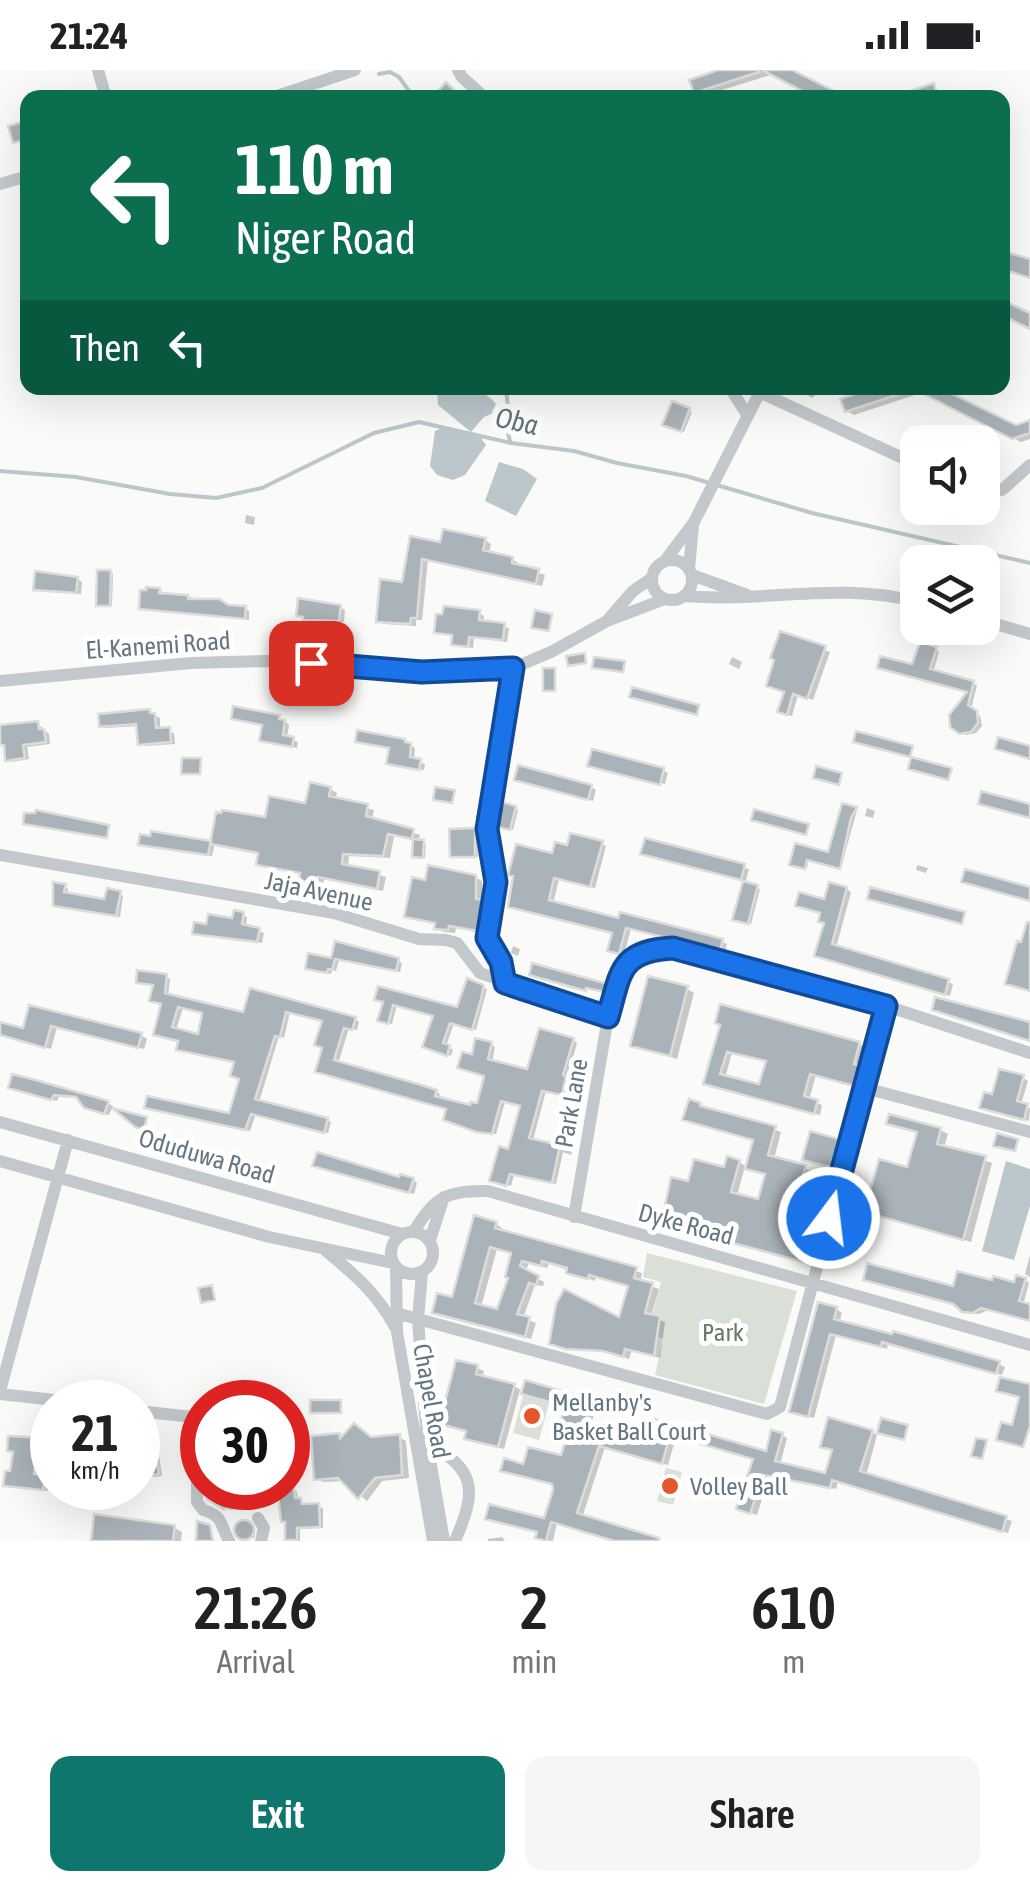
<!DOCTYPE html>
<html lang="en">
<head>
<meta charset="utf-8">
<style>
  :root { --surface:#fff; --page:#f6f6f6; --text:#202124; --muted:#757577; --accent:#0f766e }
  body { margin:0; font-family:"Asap Condensed",sans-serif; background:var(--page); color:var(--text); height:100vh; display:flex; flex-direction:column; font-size:38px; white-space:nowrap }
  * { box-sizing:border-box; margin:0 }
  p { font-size:32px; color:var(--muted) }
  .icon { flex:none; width:55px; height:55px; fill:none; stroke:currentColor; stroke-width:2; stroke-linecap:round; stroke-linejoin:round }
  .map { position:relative; height:1471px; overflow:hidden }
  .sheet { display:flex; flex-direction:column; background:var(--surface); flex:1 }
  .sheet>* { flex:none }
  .hud { position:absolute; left:20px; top:20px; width:990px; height:305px; border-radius:20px; box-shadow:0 10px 40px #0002; background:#0b6e4f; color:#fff; overflow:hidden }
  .fabs { position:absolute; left:900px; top:355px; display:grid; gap:20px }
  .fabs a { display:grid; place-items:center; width:100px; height:100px; border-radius:20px; background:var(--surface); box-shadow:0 10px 40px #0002; font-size:50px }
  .speed { position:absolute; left:30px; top:1310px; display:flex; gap:20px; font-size:50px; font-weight:700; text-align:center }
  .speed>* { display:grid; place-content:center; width:130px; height:130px; border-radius:50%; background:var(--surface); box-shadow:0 10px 40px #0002; line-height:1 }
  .speed small { font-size:25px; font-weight:400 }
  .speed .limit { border:15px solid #d22; background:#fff; color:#111 }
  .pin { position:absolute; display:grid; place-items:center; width:85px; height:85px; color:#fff; margin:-42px; border-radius:20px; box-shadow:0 5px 15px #0006 }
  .me { position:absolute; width:110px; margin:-55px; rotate:15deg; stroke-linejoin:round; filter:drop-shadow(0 0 8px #0008) }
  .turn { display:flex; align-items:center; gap:35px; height:210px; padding:0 50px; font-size:45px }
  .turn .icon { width:130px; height:130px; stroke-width:2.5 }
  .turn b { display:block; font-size:70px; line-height:85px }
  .then { display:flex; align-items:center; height:95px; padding:0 50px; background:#0003; gap:20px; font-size:38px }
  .eta { display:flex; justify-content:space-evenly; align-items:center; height:170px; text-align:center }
  .eta b { font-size:60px; font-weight:600; line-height:70px }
  .action { display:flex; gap:20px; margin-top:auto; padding:20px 50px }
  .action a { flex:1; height:115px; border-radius:20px; background:var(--accent); color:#fff; font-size:40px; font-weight:600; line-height:115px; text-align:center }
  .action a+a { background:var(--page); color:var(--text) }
  .status { display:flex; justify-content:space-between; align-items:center; height:70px; padding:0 50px; background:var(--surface); direction:ltr }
  .status svg { height:28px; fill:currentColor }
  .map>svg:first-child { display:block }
  .green { fill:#dadfd7 }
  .water { fill:#bbc7cb }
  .shadow { fill:#0003; fill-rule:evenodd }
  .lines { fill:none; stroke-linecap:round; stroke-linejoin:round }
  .stream { stroke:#bbc7cb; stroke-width:4 }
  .building { fill:#aab3b9; stroke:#dcdcda; stroke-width:2.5; fill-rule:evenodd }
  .minor { stroke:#c3c8cc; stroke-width:12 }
  .route-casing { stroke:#114b97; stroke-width:25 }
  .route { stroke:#1a73e8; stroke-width:18 }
  .poi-dot { fill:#e4572e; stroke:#fff; stroke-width:4 }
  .labels { text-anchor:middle; stroke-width:10; stroke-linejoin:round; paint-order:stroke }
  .street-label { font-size:25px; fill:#657683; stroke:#fff }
  .park-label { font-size:25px; fill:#687a64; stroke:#fff }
  .poi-label { font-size:25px; fill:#657683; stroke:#fff; text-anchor:start }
  .water-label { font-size:28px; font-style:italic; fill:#60757c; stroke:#fff }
</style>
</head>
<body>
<div class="status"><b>21:24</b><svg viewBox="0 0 49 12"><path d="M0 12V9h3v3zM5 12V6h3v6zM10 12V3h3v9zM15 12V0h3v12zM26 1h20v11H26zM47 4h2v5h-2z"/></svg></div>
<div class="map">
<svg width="1030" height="1471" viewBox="0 0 1030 1471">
  <rect width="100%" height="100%" fill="#fafaf8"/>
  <path class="green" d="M647,1183l150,38 -33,113 -109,-29 8,-36 -15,-6 13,-51 -18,-5z
    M524,1322l26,7 -11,41 -26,-7z
    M666,1398l16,4 -9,33 -16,-4z"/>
  <path class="water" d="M441,318c18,-1 45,1 55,16l-5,10 -7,3 -13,15 -33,-27 -1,-15z
    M444,357l37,11 5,7 -21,30 -12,5 -16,-5 -7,-9 5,-35z
    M499,392l24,7 14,10 -21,37 -31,-15z
    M1006,1091l24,8v37l-16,54 -32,-9z"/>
  <path class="shadow" d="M725,0h62l-84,26 -7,-4z
    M28,207v26l-8,-24z
    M808,318l8,5 -3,5 -8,-4z
    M881,318h54l81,40 14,-5v16l-9,3 -97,-50 -70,23 -7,-4 -4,-11z
    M673,334l19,8 -8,20 -19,-9z
    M246,445l9,2 -1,8 -9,-2z
    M412,469l30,6 43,-5 6,4 -2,10 23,5 6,4 -1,3 28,9 -3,11 -114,-26 -6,60h-6v6l-32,-2 -6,-4 26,-35z
    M111,502l2,2 -1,32h-11l-3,-1z
    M77,509l5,3 -1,12 -45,-5z
    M159,521l86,17 4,3v9l-107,-12z
    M301,530l39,7 5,3 -1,12 -33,-1 -12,-6z
    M479,543l5,3 -1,7 26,5 -2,14 -33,-4 -1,10 -14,-2 -5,-3 1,-7 -18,-5z
    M781,564l49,18 -17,48 -15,-5 -6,21 -7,-2z
    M936,579l3,3 -6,20 44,13 -6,24 9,7 2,10 -6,7 -10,2 -14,-10 18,-33 -56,-25z
    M732,587l10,5 -3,7 -10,-5z
    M235,639l49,11 5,5 -2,13 11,4 -1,6 -36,-8 3,-15 -26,-4 -5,-3z
    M149,642l11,6v12l14,3 1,11 -30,2 -5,-3 -2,-17 -32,2 -5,-2z
    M38,654l11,10 1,10 -23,3 2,12 -17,3 -4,-3 -2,-13 -6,-1v-17z
    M404,671l11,7 -1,13 11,3 -1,6 -30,-5z
    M592,695l71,6 5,2 -3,11z
    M522,712l69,5 5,3 -3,11z
    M330,719l7,4 -2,7 39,10 -2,11 48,14 -2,7 8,2 -1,14 -11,-2 2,-15 -22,-5 -4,22 -41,-2 -1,12 38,9 -3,14 -59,-12 -1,6 -15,-2 -7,-4 1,-5 -44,-11 2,-9 -45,-11 -3,13 -67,-10 68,-1 5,-30 49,5 40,-14z
    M504,735l14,5 -5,20 -10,-3z
    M844,736l13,4 -16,58 -32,-9 -2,9 -15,-4 5,-18 33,9z
    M867,738l8,3 -2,7 -8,-2z
    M474,761l3,1 1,25 -26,-1z
    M602,774l4,2 -11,42 -36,-9 -6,25 67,17 1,-6 101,27 5,2 -2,7 -94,-22 -7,25 -9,-2v-18l-99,-26 38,-52 14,-8z
    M648,785l101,14 -4,15 15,5 -9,35 -16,-5 11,-38z
    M917,795l11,3 -2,5 -10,-3z
    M475,807l7,4v22l7,4 -4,27 -29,-6 -1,5 -11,-1 -7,-4v-3l-30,-9 20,-33z
    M65,817l3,2 -1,6 39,7 14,-8 3,2 -3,21 -61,-10 -4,-2z
    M846,819l5,3 -15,56 112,34 5,2 -3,12 -129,-39 5,-33z
    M243,845l4,2 -1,10 18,6 -2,10 -67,-10 39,-12z
    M337,874l61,17 4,2 -2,9 -61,-12 -3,11 -4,-1 -1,4 -19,-4 21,-9z
    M513,876l7,3 -2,7 -7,-3z
    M166,907l4,2 -2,17 77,19 7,-24 103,28 4,3 -2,8 -8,-2 -11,36 98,28 4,2 -2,5 33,9 8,-2 8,-30 -14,-19 18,-13 4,3 -3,15 37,10 44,-32 4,3 -10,36 3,2 -4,14 -20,-4 -13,49 31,10 1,-4 8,2 -2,7 -8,-3 -7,32 -42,-9 -3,11 -15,-4 14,-30 13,-46 -18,-4 -9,32 -14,-1 -32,-11 -1,-13 -127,-36 2,-52 -34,-9 -6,26 -5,-2 -20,66 68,18 4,2 -3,11 -72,-19 -6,17 -99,-22 80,7 10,-38 -5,-15 -53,-12 -3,-10 -20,-5 4,-32 -9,-18 -17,-4zM183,938l22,5 -5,24 -24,-7z
    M469,911l18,8 -11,41 -22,-7 -8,23 7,4 -2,6 -23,-8 8,-32 -39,-11 -5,19 -8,-2 2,-20 73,8z
    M687,919l7,4 -17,66 -44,-14z
    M31,938l110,27 6,4 -3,10 -87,-22 -6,22 -51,-15v-10l25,7z
    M723,955l136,19 6,3 -6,21 5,3 -5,16 -43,-12 -7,25 13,5 -2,10 -108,-29zM732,983l37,9 -8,25 -36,-9z
    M14,1007l94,26 5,3 -4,9 -17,-5 -12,-12 -21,-1 -2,4 -41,-11z
    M1023,1008l5,3 -7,23 9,4 -1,13 -42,-11 7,-13z
    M700,1035l81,27 -7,27 38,12 -11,37 13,5 -9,33 5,3 -4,14 -136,-37 19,-42 50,-22 9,6 8,-28 -65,-18zM745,1096l23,9 -8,27 -23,-6z
    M891,1047l49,13 8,4 -4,14 48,15 -21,79 -104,-31 42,-41 10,-37 -23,-6 -7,-4z
    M838,1071l5,3 -7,24 -26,-7z
    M320,1097l93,13 4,3 -3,11z
    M496,1154l6,4 -1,4 141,41 -2,9 19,7 -8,28 14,5 -5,36 -28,-8 -3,9 -17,-6 -53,-6 62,-26 10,-35 -35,-10 -1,5 -46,-18 -2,5 -18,-5 -4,9 19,10 -1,4 -8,-1 -12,33 13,5 -5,16 -89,-24 11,-15zM497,1179l17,4 -3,24 -13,35 -17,-5z
    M1030,1185v22l-5,-3z
    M1025,1210l4,3 -6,22 7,2v14l-42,-11 -9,4 -10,-1 -6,-3 -8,-21 61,-4z
    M836,1239l6,4 -3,10 160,41 6,3 -3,8 -114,-32 -1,6 -51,-14 -22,83 -16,-4z
    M477,1298l7,3 -2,7 32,8 10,6 57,7 11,-3 6,3 -8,30 60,17 7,-24 111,32 14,-19 5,3 -7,27 47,11 45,-44 5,3 -11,41 146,45 -4,12 -170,-51 -2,7 -67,-12 -12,38 -12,-4 10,-52 -79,-22 -8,28 -63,-18 -23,71 77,23h-43l-59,-18 -4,18 -9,-1 -5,-7 -51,-15 58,3 9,-36 -52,-15 60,-12 7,-21 -3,-30 -37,-11 -10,-6 -16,59 -31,-8 -6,-3 1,-6 -26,-9z
    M340,1366l33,3 26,-2 7,4 3,37 -27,3 -15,20 -23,-20 -20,1 -8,-4z
    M45,1371l5,2 -1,13 -8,-1 -2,22 10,4 -1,10 -42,-7z
    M153,1375l5,3 4,28 -8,1 -4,-2 -2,-11 -10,2v-18z
    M215,1418h72l10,4 1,9 7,5 18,2v20l-23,1v12h-9l-4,-2v-16l-7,-27 -47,6 1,7 -4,1 -19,-10z
    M71,1420l11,2 -1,5 -11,-2z
    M244,1452l11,11 -1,5 -14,-2 -3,-6 3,-7z
    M175,1458l7,4 -1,9h-88z
    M502,1467l3,4h-17v-2z"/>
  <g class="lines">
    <path class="stream" d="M379,4l11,-2 9,5 15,21
      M505,318c6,17 -1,35 5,53
      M0,401l76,6 94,17 46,4 46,-10 112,-55 45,-11 92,21 63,8 43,12 69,13 126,37 218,50"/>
  </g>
  <path class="building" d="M718,0h40l1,2 -65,21 -5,-13z
    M762,0h30l56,28h-32z
    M446,12l16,16h-17l-7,-7z
    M934,13l4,15h-42l-1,-2z
    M28,50v19l-15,4 -5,-17z
    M1002,181l28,8v19l-28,-9z
    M1002,230l28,13v16l-28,-14z
    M873,318h67l76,37 14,-5v13l-18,6 -98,-50 -69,23 -5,-13z
    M672,331l18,7 -9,24 -19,-7z
    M443,459l43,9 -3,12 30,7 -1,6 27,6 -3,15 -114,-25 -5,59h-6l-1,6 -34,-2 4,-43 22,3 8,-46 30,6z
    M97,500h14l-1,36h-14z
    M35,501l43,6 -2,16 -43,-3z
    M146,517l14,1 -1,5 29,2v4h31l10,6 17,1 -1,13 -106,-10 1,-19h6z
    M298,528l43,7 -2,16 -36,-1v-3l-7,-1z
    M444,536l36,4 -1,10 26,3 -2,17 -34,-3 -1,10 -17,-2 1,-10 -18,-2 2,-19h6z
    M535,540l17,4 -3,17 -18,-3z
    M780,561l46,15 -19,53 -14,-5 -6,21 -10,-3 7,-20 -18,-6 8,-26 -4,-2z
    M920,572l17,5 -7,22 44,12 -6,24 9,6 1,12 -7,9 -12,2 -9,-7 -1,-12 18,-23 -90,-24 3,-12 32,8z
    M585,583l1,10 -18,3 -2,-10z
    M594,587l31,4 -2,11 -31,-4z
    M543,598h12v23h-12z
    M632,617l67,18 -2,10 -68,-18z
    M233,636l47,9 -1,4 6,1 -2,15 11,2 -2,10 -33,-6 3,-16 -31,-6z
    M150,639v4h5l1,15 14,-1 1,15 -33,3 -2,-21 -37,3 -1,-13z
    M38,651l1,8h5l2,13 -23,3 2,13 -20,3 -1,-16h-4v-20z
    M357,660l48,9v3l6,1 -1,14 11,2 -2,11 -33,-6 3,-16 -34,-6z
    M856,661l57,15 -3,11 -57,-15z
    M998,667l32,9v13l-35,-10z
    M592,679l72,19 -4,17 -73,-19z
    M911,687l41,11 -4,12 -40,-11z
    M182,688h19l-1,16h-19z
    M518,695l74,20 -4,15 -74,-20z
    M816,696l26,7 -3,12 -26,-7z
    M310,712l21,5 -2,9 39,8 -2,12 48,13 -2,10 -24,-5 -5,22 -40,-2 -1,10 38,7 -3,18 -59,-12 -2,7 -17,-4 1,-7 -44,-8 2,-12 -48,-9 6,-32 5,1 1,-3 43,7 4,-21 36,7z
    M435,717l20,3 -3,13 -19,-3z
    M981,721l49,13v14l-52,-14z
    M502,732l14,4 -6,24 -12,-3z
    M842,733l15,4 -6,11 -11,51 -33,-9 -2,9 -16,-4 6,-22 33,9z
    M754,739l55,15 -3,11 -55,-15z
    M36,740l73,15 -2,13 -84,-14 1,-11h11z
    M475,758v29h-25l-1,-28z
    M151,761l60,10 -3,14 -70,-10 2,-11 10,2z
    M570,763l33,8 -13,46 -36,-9 -5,22 69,18 2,-6 103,27 -3,12 -94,-23 -7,26 -12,-3 5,-18 -104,-26 5,-31 -5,-1 8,-31 36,9 3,-11 12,3z
    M645,768l100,26 -4,16 -101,-26z
    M413,769l11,1 -1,18 -11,-1z
    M428,795l48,10v24l7,1 -5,31 -29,-5 -1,4 -14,-1 1,-6 -31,-6 8,-40 13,3z
    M965,799l65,18v14l-69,-19z
    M743,811l15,4 -10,39 -16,-4z
    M53,812l13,2 -2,8 40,7 3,-11 14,3 -5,25 -63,-10z
    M829,812l18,5 -15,57 117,35 -4,16 -131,-39 10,-33 -6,-1 2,-9 -25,-7 4,-14 25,7z
    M870,817l95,25 -3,12 -95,-25z
    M234,840l10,2 -2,12 18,4 -3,14 -65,-8 2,-12 12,2 2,-10 24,4z
    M1027,852h3v69l-25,-7 12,-43 4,1z
    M335,871l64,17 -3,13 -61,-12 -3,11 -4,-1 -1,4 -22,-4 3,-16 23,5z
    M532,893l76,21 -3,8 -19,-4v3l-57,-16z
    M137,900l30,4 -2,19 78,19 7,-24 106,29 -4,13 -8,-2 -10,32 91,26 12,4 -2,6 35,9v-3l7,1 7,-27 -27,-8 5,-16 10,2 3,-16 17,4 -4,17 39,10 12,-41 35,10 -11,37 3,1 -4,19 -20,-4 -13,47 31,7 -8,38 -42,-9 -4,12 -17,-5 10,-35 9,3 12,-43 -19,-5 -9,33 -16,-2 -33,-12 3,-11 -131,-37 7,-24 -8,-3 8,-24 -36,-9 -6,25 -5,-1 -20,63 73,19 -4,15 -73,-19 -6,16 -101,-22 3,-12 82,17 10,-34 -9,-3 4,-14 -58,-12 2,-9 -25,-6 8,-31 -12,-3 4,-16 -17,-2zM178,937l24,6 -4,21 -26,-7z
    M648,906l40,10 -18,70 -40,-10z
    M467,908l17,7 -3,14 -9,31 -22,-7 -7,20 7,2 -3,11 -25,-9 11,-31 -40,-11 -5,19 -11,-3 6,-19 -9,-2 4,-14 79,21z
    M935,927l95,25v19l-98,-31z
    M720,934l140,38 -6,22 6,1 -6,21 -44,-12 -6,22 14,4 -4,14 -111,-30 17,-59 -5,-2zM727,982l39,9 -7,23 -39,-10z
    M29,935l113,28 -4,15 -87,-22 -6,22 -45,-13v-13l23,6z
    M999,999l25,6 -7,26 11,3 -4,16 -45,-12 5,-16 8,2z
    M12,1004l20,5 77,22 -5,13 -20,-6 -8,-11 -22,-2 -3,5 -43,-12z
    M689,1029l12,4 -1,3 76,20 -8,29 38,10 -11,39 14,3 -9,34 5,2 -5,18 -139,-37 10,-47 17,4 6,-22 30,8 3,-11 13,4 -9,32 27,7 7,-25 -20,-5 8,-29 -71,-20z
    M112,1038l35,9 -3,14 -9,-4z
    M889,1044l52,14 -4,16 49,12 -23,84 -99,-28 15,-53 28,8 10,-35 -31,-8z
    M810,1061l29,8 -8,28 -29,-7z
    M997,1063l21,6 -3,12 -22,-5z
    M317,1082l82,25 1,-3 14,4 -5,15 -97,-27z
    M474,1145l23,7 -2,6 142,39 -3,11 19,5 -8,30 15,3 -6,40 -29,-7 -2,8 -20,-6 -38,-2 -16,-5 7,-40 8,-15 55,28 9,-31 -39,-11 -1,4 -12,-3 -10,-3 1,-5 -25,-7 -1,5 -19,-5 -2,5 19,10 -3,9 -7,-2 -12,31 13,3 -5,20 -93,-24 5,-20 15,4zM490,1177l21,6 -6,24 3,1 -11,31 -22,-6z
    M867,1193l86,23 4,-15 35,9 1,-4 21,6 2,-7 10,3 -7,23 11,3v17l-49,-13 -8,5 -11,-1 -9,-8 -90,-24z
    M212,1215l3,15 -14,3 -3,-15z
    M818,1232l19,5 -3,12 58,15 1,-3 107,30 -4,13 -114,-32 -1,5 -51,-13 -22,83 -19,-5z
    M456,1290l22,5 -2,9 39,10 -17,63 -34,-8 2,-8 -27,-7z
    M1000,1307l30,7v42l-7,21 -27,-7 5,-18 11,3 7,-28 -23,-6z
    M525,1310l54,16 1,-6 13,4 -8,31 63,18 7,-24 111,32 5,-21 12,3 -8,28 50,12 7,-23 -12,-3 8,-30 45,13 -13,41 147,45 -5,16 -170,-52 -2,8 -67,-13 -13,39 -14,-5 17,-50 -83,-24 -8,29 -63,-18 -22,67 82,25v3h-45l-63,-19 -5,19 -11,-3 2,-6 -52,-13 4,-15 55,14 9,-28 -1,-6 -52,-13 4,-13 19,6 5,-17 33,8 6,-19 -10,-2 8,-28 -44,-12z
    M310,1330h31v13h-31z
    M881,1348l27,7 -4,15 -27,-7z
    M354,1353l17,14 29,-3 2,41 -27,3 -17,21 -20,-21 -24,2 -3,-44 29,-3v5z
    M8,1366l38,2 -2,17 -7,-1 -3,20 11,1 -2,15 -40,-4 2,-15h5l3,-19 -6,-1z
    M976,1368l11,2 -5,19 -11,-3z
    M154,1373l5,31 -12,2 -2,-13 -7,1v-19z
    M294,1417l1,11h6l1,6 17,-1 1,24 -23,1v12h-12v-18h-4l-3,-27 -48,6 1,7 -8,1 -16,-10v-7l6,-1v-3z
    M94,1444l81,11 -2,16h-82z
    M234 1460a10 10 0 1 1 20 0a10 10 0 1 1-20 0Z
    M197,1451l13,4 3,16h-17z"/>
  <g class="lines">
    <path class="minor" d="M98,0l8,28
      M458,0l4,7 23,21
      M271,28l84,-28
      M0,114l28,-8
      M730,318l18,28
      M759,322l159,73
      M982,421l20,-1 28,-25
      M652 510a20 20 0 1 1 40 0a20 20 0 1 1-40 0Z
      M664,492l30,-40 68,-134
      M689,499l4,-44
      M692,505l55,20
      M685,526c78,7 155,-15 233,6
      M982,550l48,14
      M607,551l26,-30 19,-13
      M0,611l191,-18 76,-2 155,11 91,-4 38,-16 56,-31 58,-22
      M0,785l334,58 85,26 27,1 11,3 23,30 128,44
      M505,913l-4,-21 -14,-23 9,-57 -9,-53 26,-161
      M865,1018l165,44
      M0,1052l402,112
      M0,1091l269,76 124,26
      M574,1147l34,-200 15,-50 22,-17 28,-2 213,58 144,47
      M414,1161c21,-34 33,-41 74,-40l542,154
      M391 1183a21 21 0 1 1 42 0a21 21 0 1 1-42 0Z
      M430,1170l14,-43
      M325,1180c29,24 52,43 70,77
      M396,1197l1,65 36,209
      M422,1202l-4,48 9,122 17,99
      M396,1243l371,101 13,-7 106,-401
      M0,1321l68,-251
      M0,1324l73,8
      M215,1332l6,-3 13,3
      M138,1341l64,7
      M197,1348v84l6,8c21,6 17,15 26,31
      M427,1372c50,29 50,48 28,99
      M258,1448l6,10 -3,13"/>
  </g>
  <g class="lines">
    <g class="route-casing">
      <path id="route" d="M311,593l111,9 91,-4 -26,161 9,53 -9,56 14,24 4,21 103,34c13,-45 11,-66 65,-69l213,58 -57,212"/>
    </g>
    <use href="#route" class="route"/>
  </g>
  <g class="poi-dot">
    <circle cx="532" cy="1346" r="10"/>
    <circle cx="670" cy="1416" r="10"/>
  </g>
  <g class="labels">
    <g class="street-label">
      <text transform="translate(158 575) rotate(-4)" y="9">El-Kanemi Road</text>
      <text transform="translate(319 821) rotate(12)" y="9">Jaja Avenue</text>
      <text transform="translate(571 1033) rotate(-80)" y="9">Park Lane</text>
      <text transform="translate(207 1086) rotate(16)" y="9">Oduduwa Road</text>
      <text transform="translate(686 1154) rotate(15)" y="9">Dyke Road</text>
      <text transform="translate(432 1331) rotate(80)" y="9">Chapel Road</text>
    </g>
    <g class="park-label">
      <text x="723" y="1271">Park</text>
    </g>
    <g class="poi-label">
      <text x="552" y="1341">Mellanby's<tspan x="552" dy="29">Basket Ball Court</tspan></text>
      <text x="690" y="1425">Volley Ball</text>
    </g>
    <g class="water-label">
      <text transform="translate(517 351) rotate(12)" y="10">Oba</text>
    </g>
  </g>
</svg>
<div class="fabs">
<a><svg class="icon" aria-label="sound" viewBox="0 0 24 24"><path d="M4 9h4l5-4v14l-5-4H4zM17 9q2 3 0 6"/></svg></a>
<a><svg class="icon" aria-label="layers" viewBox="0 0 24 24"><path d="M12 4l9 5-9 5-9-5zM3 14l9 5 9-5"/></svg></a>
</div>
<div class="speed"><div>21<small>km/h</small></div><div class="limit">30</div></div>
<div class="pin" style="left:311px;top:593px;background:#d93025"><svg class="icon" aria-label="arrive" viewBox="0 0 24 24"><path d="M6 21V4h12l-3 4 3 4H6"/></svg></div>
<svg class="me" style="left:829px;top:1148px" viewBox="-20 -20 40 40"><circle r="17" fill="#1a73e8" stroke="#fff" stroke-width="3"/><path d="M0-11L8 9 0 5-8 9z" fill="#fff"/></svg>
<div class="hud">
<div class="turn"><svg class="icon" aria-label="left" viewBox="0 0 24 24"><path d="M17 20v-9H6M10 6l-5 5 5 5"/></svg><div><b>110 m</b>Niger Road</div></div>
<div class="then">Then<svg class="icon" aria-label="left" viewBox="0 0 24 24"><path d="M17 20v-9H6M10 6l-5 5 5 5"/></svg></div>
</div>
</div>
<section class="sheet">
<div class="eta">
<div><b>21:26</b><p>Arrival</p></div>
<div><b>2</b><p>min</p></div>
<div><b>610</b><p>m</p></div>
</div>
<div class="action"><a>Exit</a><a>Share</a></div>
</section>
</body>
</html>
